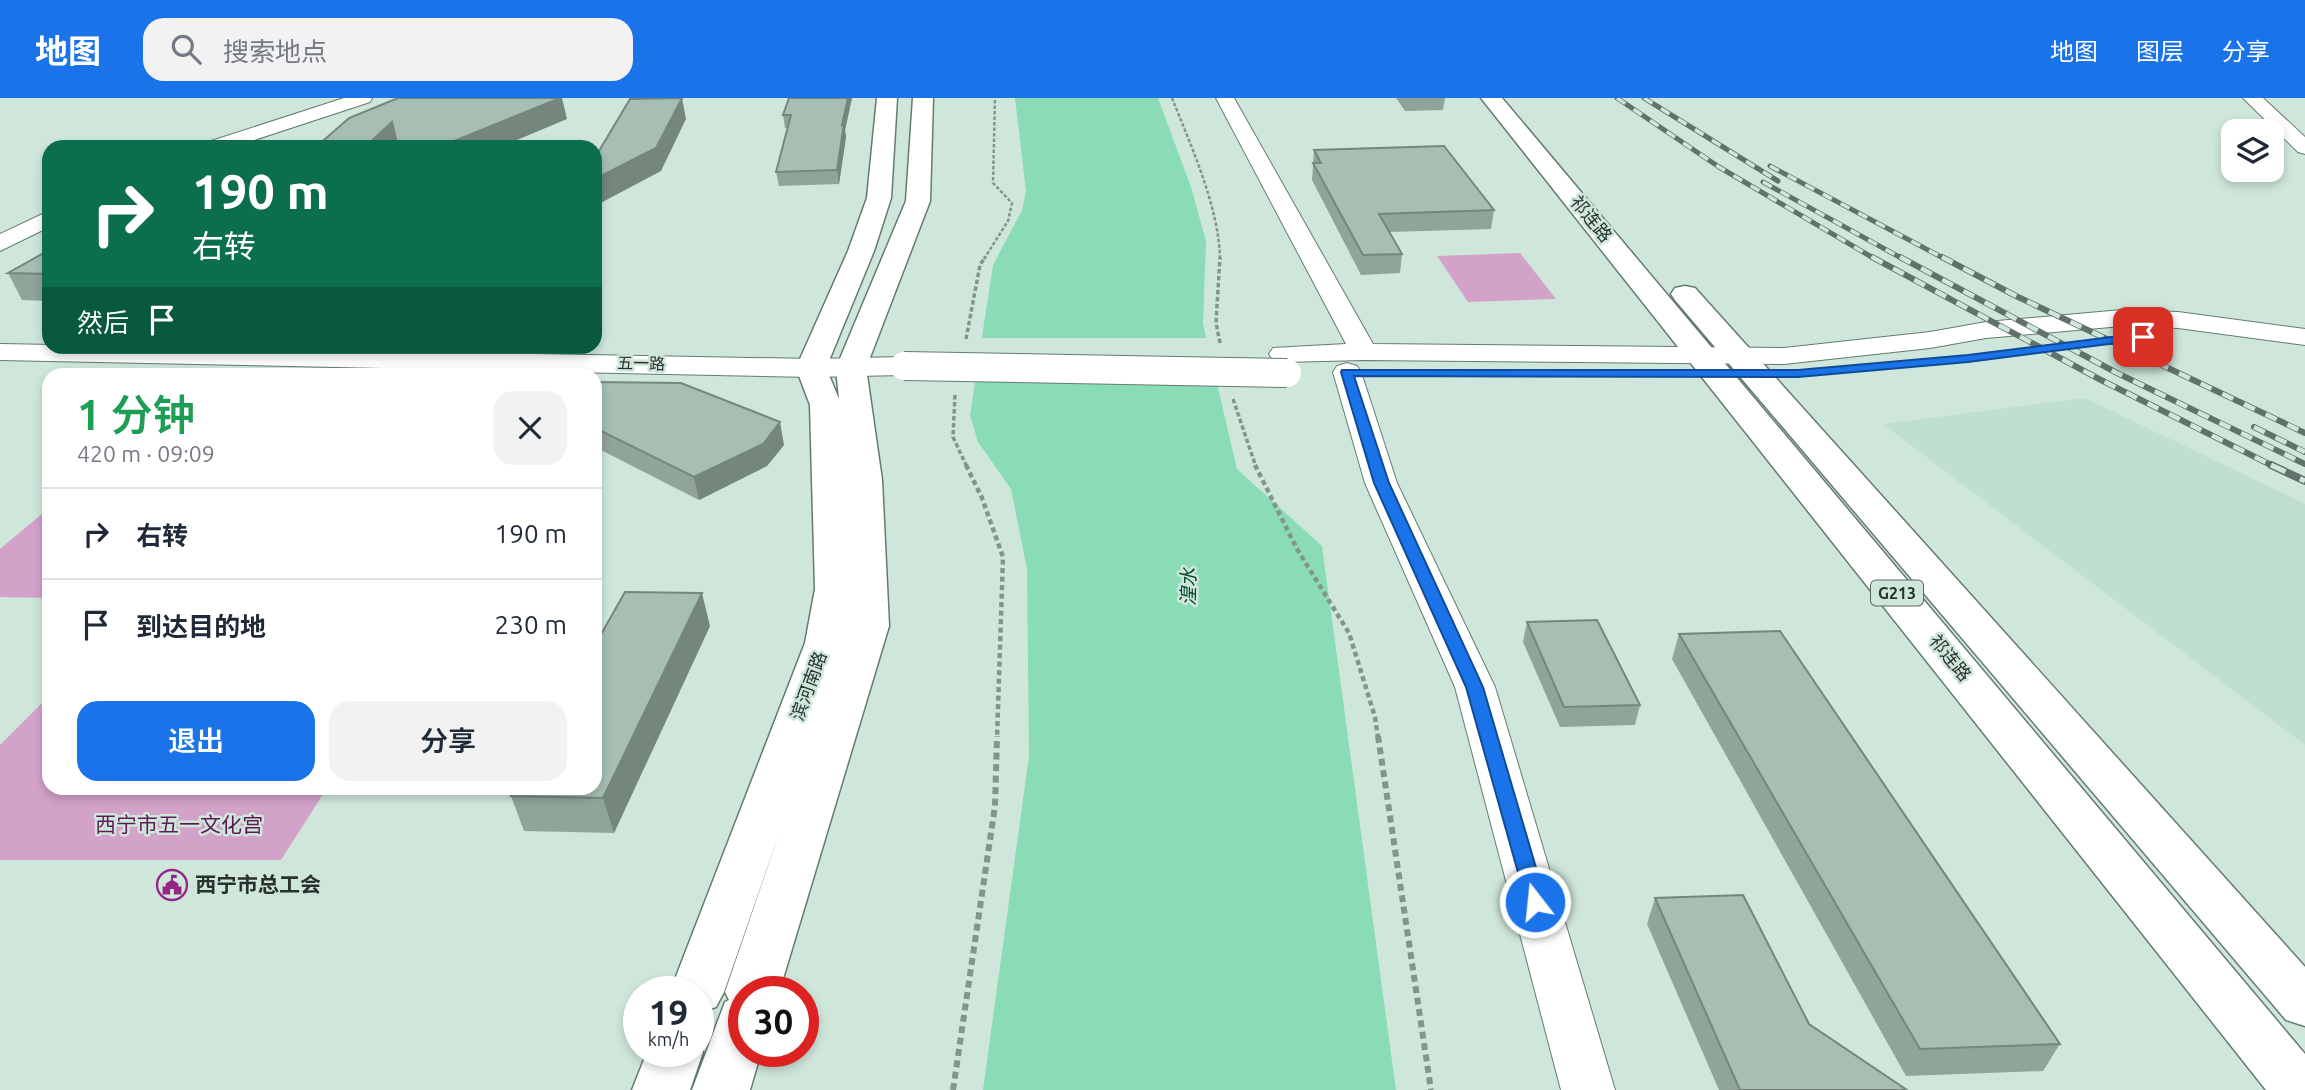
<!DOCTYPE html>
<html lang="zh">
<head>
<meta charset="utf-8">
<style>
  :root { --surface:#fff; --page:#f2f2f3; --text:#1f2937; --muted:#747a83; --line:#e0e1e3; --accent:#1a73e8 }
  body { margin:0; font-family:Ubuntu,"Noto Sans SC",sans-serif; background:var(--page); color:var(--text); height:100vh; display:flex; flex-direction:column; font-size:26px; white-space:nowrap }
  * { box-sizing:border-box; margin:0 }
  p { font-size:23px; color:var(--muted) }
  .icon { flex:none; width:38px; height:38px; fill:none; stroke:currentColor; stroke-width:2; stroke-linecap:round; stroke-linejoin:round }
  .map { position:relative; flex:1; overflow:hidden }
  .panel { position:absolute; left:42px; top:270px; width:560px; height:427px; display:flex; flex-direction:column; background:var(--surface); border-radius:21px; box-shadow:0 4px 10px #0003 }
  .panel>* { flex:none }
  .hud { position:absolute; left:42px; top:42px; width:560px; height:214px; border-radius:21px; box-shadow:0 4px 10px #0003; background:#0b6e4f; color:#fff; overflow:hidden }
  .tools { position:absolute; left:2221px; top:21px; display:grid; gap:14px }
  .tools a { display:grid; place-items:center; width:63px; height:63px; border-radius:14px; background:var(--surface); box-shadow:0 4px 10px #0003; font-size:35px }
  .speed { position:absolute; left:623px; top:878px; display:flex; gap:14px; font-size:35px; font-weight:700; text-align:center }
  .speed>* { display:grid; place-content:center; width:91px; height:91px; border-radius:50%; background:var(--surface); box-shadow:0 4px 10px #0003; line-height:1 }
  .speed small { font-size:18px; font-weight:400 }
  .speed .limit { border:10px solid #d22; background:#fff; color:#111 }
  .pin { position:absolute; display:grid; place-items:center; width:60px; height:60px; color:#fff; margin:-30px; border-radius:14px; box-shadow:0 4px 10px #0006 }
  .me { position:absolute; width:77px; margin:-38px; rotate:344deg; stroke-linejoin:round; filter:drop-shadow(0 0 5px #0008) }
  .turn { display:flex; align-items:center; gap:24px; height:147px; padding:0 35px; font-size:32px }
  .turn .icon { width:91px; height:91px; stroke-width:2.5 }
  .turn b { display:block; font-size:49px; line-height:60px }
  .then { display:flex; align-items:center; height:66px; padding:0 35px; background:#0003; gap:14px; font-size:26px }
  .round { display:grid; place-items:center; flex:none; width:74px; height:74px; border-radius:21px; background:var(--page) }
  .summary { display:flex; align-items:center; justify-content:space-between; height:119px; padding:0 35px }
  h1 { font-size:42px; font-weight:600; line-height:52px; color:#1e9e55 }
  .action { display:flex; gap:14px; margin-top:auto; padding:14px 35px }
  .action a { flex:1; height:80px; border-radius:21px; background:var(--accent); color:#fff; font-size:28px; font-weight:600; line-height:80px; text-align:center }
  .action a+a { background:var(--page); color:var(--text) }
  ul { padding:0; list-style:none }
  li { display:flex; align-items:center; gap:21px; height:91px; padding:0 35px; border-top:2px solid var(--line) }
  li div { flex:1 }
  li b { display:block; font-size:26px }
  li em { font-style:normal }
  header { display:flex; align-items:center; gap:42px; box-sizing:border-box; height:98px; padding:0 35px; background:var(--accent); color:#fff }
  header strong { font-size:33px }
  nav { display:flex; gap:38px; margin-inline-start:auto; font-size:24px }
  .search { width:490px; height:63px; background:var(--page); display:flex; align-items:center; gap:18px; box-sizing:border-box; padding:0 24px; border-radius:21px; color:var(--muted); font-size:26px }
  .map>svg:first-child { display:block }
  .built { fill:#bfdfcf }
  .green { fill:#d3a2c9 }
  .water { fill:#8adcb7 }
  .pier { fill:#cfe7db }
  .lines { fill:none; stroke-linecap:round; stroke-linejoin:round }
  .minor-casing { stroke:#657b70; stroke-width:2 }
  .major-casing { stroke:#657b70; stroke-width:3 }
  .highway-casing { stroke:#657b70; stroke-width:3 }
  .path-far3 { stroke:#83948c; stroke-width:2.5; stroke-dasharray:3.5 2; stroke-linecap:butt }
  .path-far2 { stroke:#83948c; stroke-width:3.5; stroke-dasharray:4.5 2.5; stroke-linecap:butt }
  .path-far1 { stroke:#83948c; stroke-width:4.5; stroke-dasharray:5 3.5; stroke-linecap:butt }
  .path { stroke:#83948c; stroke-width:6; stroke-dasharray:7 4.5; stroke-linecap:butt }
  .minor { fill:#fff; fill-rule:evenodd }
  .major { fill:#fff; fill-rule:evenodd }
  .highway { fill:#fff; fill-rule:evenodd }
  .rail-far2-casing { stroke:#63716b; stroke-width:5 }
  .rail-far1-casing { stroke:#63716b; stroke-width:6 }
  .rail-casing { stroke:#63716b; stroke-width:8 }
  .rail-far2 { stroke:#cfe7db; stroke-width:3.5; stroke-dasharray:10; stroke-linecap:butt }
  .rail-far1 { stroke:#cfe7db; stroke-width:4.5; stroke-dasharray:12; stroke-linecap:butt }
  .rail { stroke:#cfe7db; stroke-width:5; stroke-dasharray:16; stroke-linecap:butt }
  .minor-bridge-casing { stroke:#657b70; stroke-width:30; stroke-linecap:butt }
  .minor-bridge { stroke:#fff; stroke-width:28 }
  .wall { fill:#90a49a }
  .shaded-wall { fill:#75867d }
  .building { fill:#a7bfb3; stroke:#75867d; stroke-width:2 }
  .route { fill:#1a73e8; stroke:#114b97; stroke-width:2 }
  .labels { text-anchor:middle; stroke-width:5; stroke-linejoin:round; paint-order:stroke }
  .far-street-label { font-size:16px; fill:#29322e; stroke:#cfe7db }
  .shield { fill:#cfe7db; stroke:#5b6862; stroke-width:2 }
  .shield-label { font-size:16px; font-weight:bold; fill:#29322e }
  .street-label { font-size:18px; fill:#29322e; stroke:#cfe7db }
  .water-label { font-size:19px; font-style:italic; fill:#00462f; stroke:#cfe7db }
  .near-park-label { font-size:21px; fill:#601957; stroke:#cfe7db }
  .near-poi-label { font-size:21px; font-weight:bold; fill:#29322e; stroke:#cfe7db; text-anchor:start }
</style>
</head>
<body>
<header>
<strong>地图</strong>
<div class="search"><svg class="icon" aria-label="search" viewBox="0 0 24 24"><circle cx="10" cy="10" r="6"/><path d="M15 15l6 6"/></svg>搜索地点</div>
<nav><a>地图</a><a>图层</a><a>分享</a></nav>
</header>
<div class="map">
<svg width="2305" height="992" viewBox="0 0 2305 992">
  <rect width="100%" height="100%" fill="#cfe7db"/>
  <path class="built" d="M2085,300l220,106v241l-422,-321z"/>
  <path class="green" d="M1520,155l36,46 -88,3 -31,-46z
    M49,410v90l-49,-1v-48z
    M49,598v92h278l-46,72h-281v-115z"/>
  <path class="water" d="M1015,0h143l33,89 15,54 -3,83 34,145 85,77 74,544h-413l46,-334 -2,-187 -16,-80 -33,-47 -8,-27 23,-150 29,-55 4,-19z"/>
  <path class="pier" d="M977,240h233l11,46 -250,-3z"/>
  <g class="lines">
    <g class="minor-casing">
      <path id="minor" d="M344,0h28l-2,4 -137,45h-31l3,-4z
        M1216,0h18l139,246 411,4 146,-16 56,-10 136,-12 56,2 127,17v16l-127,-17 -56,-2 -136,12 -56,10 -146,16 -420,-4 -81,2 -10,-2 -4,-6 4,-6 73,-4z
        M2243,0h20l42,39v17l-7,-2z
        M49,113v16l-49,24v-17z
        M0,246l811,15 93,-2 10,3 4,6 -4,6 -10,3 -93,2 -811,-17z
        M1347,265l10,3 4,6 36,111 98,204 120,403h-54l-106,-403 -90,-204 -32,-111 4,-6z"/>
    </g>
    <g class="major-casing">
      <path id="major" d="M877,0h20l-6,100 -17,53 -48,117 13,31 -3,-31 70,-167 7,-103h20l-3,103 -64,167 16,112 7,146 -110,366h-35v60h17l-11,38h-58l33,-88 4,-2 -4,-8 55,-161 -56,161 -8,15 -18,6v-21h-28l135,-349 10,-54 -5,-184 -14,-37 52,-117 19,-53z
        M698,945l5,9 -13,38h-58l15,-38h51z"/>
    </g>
    <g class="highway-casing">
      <path id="highway" d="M1481,0h21l803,956v36h-39z
        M1685,188l10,2 610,679v59l-19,-6 -611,-720 -4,-6 4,-6z"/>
    </g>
    <path class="path-far3" d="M1172,0c19,48 47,109 48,161
      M984,161l24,-38 4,-18 -19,-20 2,-85"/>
    <path class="path-far2" d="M966,241l14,-74 5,-8
      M1220,245l-4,-20 4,-66
      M955,297l-2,42 14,30
      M1233,301l23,68"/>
    <path class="path-far1" d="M966,367l16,33 21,59 -6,181
      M1255,367l42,84 52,84 26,84 3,21"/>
    <path class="path" d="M1378,638l53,354
      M152,690l60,1
      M953,992l42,-284 2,-70"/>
    <use href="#minor" class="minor"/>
    <use href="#major" class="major"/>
    <use href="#highway" class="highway"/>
    <g class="rail-far2-casing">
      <path id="rail-far2" d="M1617,0l102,69 156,92
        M1644,0l134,83
        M1770,68l175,93
        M1763,84l140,77"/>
    </g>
    <g class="rail-far1-casing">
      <path id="rail-far1" d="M1872,159l227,122 176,88
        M1900,159l217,116 188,91
        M1942,159l74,39 289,137
        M2254,329l51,25"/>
    </g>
    <g class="rail-casing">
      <path id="rail" d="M2271,367l34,16"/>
    </g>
    <use href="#rail-far2" class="rail-far2"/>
    <use href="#rail-far1" class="rail-far1"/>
    <use href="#rail" class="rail"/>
    <g class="minor-bridge-casing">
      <path id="minor-bridge" d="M904,268l383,7"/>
    </g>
    <use href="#minor-bridge" class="minor-bridge"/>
  </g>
  <path class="wall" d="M789,0h63l-7,32 1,7 -7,47 -60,2 -3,-14 12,-44h-3l-2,-13z
    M1396,0h49l-2,12 -38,1z
    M1314,52l180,60 -3,19 -102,3 13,22 -2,19 -39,2 -49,-95z
    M49,152v51l-27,-1 -14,-27z
    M595,284l189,63 -17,21 -68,34 -104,-53z
    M1527,524l113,83 -5,20 -75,2 -37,-85z
    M710,528l-96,207 -90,-2 -13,-35z
    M1679,536l381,410 -17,27 -137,5 -234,-417z
    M1655,800l154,126 98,66h-188l-72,-166z"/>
  <path class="shaded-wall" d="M560,0h2l5,21 -67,28h-49l-2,-4z
    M682,0l4,21 -25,52 -66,35v-27z
    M848,0h4l-7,32 1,7 -7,47 -2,-14 5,-45z
    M392,24l7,22 -4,3h-30z
    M780,324l4,23 -17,21 -68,34 -5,-23z
    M702,495l8,33 -96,207 -11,-35z"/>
  <path class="building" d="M398,0h162l-111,45 2,4h-53l-6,-25 -27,25h-49l33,-29z
    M682,0l-26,50 -61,31v-26l4,-2 31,-52z
    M789,0h59l-6,27 2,-1 -7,46 -61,2 15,-57h-8z
    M1444,48l50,64 -115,4 23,40 -39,1 -50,-92h8l-7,-13z
    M49,152v24l-41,-1z
    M595,284l86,1 99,39 -17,22 -69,33 -99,-49z
    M625,494l77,1 -99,205 -92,-2 4,-8h80v-143z
    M1597,522l43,85 -76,2 -37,-85z
    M1780,533l280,413 -140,5 -241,-415z
    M1743,797l66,129 98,66h-167l-85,-192z"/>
  <path class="route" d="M2143,235l6,4 -1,2 -180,23 -170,15 -444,-1 35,107 94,204 63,215 -3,6 -8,2 -7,-2 -62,-221 -92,-204 -33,-111 1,-2h456l170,-15z"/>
  <defs>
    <g id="civic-ring" transform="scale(1.575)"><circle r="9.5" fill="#cfe7db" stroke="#952687" stroke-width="1.5"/><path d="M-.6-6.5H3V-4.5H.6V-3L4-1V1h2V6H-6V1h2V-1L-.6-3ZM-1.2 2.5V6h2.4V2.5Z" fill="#952687"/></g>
  </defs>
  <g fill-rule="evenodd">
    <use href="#civic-ring" x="172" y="787"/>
  </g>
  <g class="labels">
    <g class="far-street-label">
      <text transform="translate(641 265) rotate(1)" y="6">五一路</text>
    </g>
    <rect class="shield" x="1871" y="482.5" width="52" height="25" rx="5"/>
    <g class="shield-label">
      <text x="1897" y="501">G213</text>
    </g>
    <g class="street-label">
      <text transform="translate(1591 121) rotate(51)" y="6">祁连路</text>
      <text transform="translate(1950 560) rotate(51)" y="6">祁连路</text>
      <text transform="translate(809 588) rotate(-70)" y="6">滨河南路</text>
    </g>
    <g class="water-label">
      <text transform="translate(1188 489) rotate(-89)" y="7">湟水</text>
    </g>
    <g class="near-park-label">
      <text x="179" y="734">西宁市五一文化宫</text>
    </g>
    <g class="near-poi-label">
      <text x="195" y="794">西宁市总工会</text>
    </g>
  </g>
</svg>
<div class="tools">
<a><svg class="icon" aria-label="layers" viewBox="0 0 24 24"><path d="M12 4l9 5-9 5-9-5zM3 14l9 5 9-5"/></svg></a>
</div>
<div class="speed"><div>19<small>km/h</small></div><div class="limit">30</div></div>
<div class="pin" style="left:2143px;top:239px;background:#d93025"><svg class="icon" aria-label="arrive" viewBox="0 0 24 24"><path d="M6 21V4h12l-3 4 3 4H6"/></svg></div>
<svg class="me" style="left:1535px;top:804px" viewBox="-20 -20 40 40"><circle r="17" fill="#1a73e8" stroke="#fff" stroke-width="3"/><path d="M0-11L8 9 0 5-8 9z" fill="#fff"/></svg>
<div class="hud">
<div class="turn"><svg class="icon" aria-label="right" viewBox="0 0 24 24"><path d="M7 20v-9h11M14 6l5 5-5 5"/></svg><div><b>190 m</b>右转</div></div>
<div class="then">然后<svg class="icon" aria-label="arrive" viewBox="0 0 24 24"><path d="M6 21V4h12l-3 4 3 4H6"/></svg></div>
</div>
<section class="panel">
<div class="summary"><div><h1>1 分钟</h1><p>420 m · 09:09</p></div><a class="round"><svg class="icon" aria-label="close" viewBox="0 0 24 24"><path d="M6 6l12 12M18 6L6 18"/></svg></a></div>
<ul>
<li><svg class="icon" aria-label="right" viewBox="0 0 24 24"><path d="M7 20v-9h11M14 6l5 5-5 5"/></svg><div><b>右转</b></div><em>190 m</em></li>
<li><svg class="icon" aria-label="arrive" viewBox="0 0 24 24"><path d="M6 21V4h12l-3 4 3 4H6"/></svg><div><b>到达目的地</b></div><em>230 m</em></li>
</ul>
<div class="action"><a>退出</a><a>分享</a></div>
</section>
</div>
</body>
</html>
